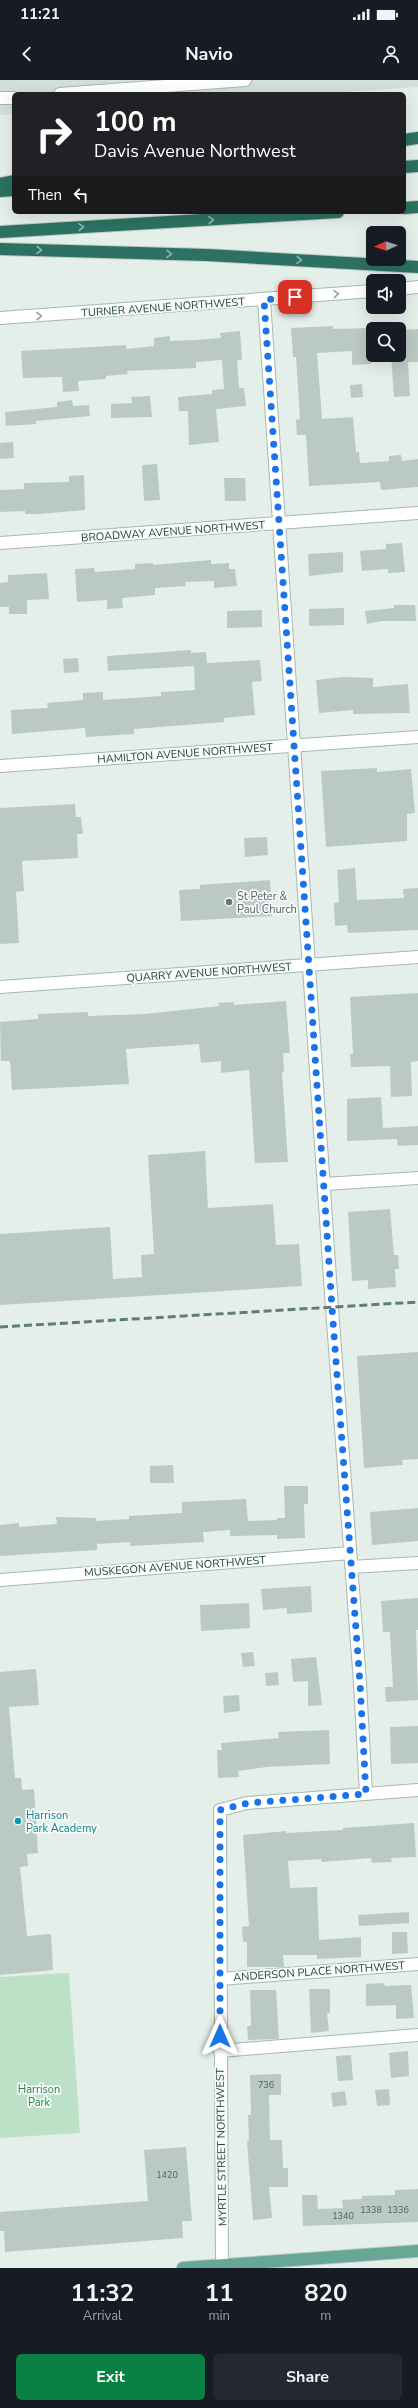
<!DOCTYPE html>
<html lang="en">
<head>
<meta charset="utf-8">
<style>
  :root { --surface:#171b24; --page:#242831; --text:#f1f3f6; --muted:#9ea1a6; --accent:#0b8043 }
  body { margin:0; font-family:"Nunito Sans",sans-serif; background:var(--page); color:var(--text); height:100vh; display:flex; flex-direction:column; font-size:15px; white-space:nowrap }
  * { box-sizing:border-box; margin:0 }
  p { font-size:13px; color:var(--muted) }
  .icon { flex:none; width:22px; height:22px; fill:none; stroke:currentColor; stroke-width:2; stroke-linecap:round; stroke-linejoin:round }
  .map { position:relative; height:2188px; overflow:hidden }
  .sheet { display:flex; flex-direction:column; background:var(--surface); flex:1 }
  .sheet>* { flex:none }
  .top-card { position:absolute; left:12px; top:12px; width:394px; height:122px; border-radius:6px; box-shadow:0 4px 16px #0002; background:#202124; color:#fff; overflow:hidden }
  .needle { width:26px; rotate:267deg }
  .buttons { position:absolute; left:366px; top:146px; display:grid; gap:8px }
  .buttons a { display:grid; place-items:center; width:40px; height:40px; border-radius:6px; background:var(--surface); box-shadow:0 4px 16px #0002; font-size:20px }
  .pin { position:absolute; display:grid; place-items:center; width:34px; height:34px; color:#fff; margin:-17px; border-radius:8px; box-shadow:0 2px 6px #0006 }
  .me { position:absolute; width:44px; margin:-22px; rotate:0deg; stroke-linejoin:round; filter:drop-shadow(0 0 3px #0008) }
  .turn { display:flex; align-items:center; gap:14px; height:84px; padding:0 16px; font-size:18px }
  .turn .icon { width:52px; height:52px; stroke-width:2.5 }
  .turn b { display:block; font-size:28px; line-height:34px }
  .then { display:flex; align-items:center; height:38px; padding:0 16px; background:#0003; gap:8px; font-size:15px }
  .eta { display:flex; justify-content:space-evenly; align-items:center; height:68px; text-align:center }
  .eta b { font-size:24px; font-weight:700; line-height:28px }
  .button { display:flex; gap:8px; margin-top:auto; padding:8px 16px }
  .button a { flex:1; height:46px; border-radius:6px; background:var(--accent); color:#fff; font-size:16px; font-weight:700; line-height:46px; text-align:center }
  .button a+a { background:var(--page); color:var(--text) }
  .status { display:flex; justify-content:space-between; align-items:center; height:28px; padding:0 20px; background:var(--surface); direction:ltr }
  .status svg { height:11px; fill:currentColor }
  header { display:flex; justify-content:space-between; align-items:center; height:52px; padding:0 16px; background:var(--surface); font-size:18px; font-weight:700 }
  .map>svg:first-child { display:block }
  .built { fill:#d3dfd9 }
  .green { fill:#bde1c6 }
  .building { fill:#bacac3 }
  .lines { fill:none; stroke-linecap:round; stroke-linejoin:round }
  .minor-casing { stroke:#a7b8b1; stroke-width:14 }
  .major-casing { stroke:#c1cac8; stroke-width:14 }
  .highway-casing { stroke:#c1cac8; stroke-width:14 }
  .minor { stroke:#fff; stroke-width:12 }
  .major { stroke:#67a795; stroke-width:12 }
  .highway { stroke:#2c7161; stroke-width:12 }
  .rail { stroke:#5e7e74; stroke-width:3; stroke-dasharray:8 4; stroke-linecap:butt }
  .oneway { stroke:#91b6ad }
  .oneway2 { stroke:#91a19c }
  .route { stroke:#1a73e8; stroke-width:7; stroke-dasharray:0 12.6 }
  .worship-dot { fill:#6b7280; stroke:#f6fbf9; stroke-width:1.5 }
  .culture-dot { fill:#0f9aa8; stroke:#f6fbf9; stroke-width:1.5 }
  .labels { text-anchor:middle; stroke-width:3.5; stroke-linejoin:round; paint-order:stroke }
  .number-label { font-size:9px; fill:#49655c }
  .street-label { font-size:11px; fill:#234339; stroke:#f6fbf9 }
  .worship-label { font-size:11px; fill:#5b616d; stroke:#f6fbf9; text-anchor:start }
  .culture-label { font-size:11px; fill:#0d838f; stroke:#f6fbf9; text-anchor:start }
  .park-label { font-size:11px; fill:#2a7c48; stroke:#f6fbf9 }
</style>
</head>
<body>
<div class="status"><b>11:21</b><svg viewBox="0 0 49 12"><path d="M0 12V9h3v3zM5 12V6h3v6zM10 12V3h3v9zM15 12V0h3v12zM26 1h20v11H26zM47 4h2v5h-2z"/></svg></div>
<header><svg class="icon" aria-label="back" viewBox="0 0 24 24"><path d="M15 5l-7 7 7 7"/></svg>Navio<svg class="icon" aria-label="person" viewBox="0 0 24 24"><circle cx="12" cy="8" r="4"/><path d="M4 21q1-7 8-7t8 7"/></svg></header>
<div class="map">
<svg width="418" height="2188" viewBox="0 0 418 2188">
  <rect width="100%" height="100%" fill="#e5efea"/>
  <path class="built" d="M0,0h418v7l-104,7h-300v20l-14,1z"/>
  <path class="green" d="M69,1893l11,160 -80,5v-161z"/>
  <path class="building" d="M333,246v3l37,-1 1,36 -19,1v-14l-35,2 5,66 31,-2 3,35h3l1,11 29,-2v-5l12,-1 1,6 16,-2v28l-37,3 -1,-8 -71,4 -3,-51h-9l-1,-15 4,-1 -4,-62h-3l-2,-29z
    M418,249v33h-10l2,34 -16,1 -3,-42h8v-25z
    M240,251l2,29h-5l2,28h5l2,18 -30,3 3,33 -30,3 -1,-34h-9l-1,-14 34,-3v-4l12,-1 -2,-29 -26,2v6l-69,3 1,3 -22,2v3l-28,2 1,10 -16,1 -1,-15 -39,1 -2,-27 105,-6v4l28,-3v-8l16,-2v5l24,-1 27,-2 -1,-5z
    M362,304l1,13 -12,1 -1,-13z
    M150,316l2,21 -41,1v-14l21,-1 -1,-6z
    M72,320l1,6 16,-1 1,11 -54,5v3l-30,2 -1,-14 52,-5v-5z
    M13,362l1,16 -14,1v-16z
    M157,384l3,36 -16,1 -2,-36z
    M84,395l1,35 -46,4h-14v-3l-25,1v-22l24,-1v-6l45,-1v-6z
    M224,398h21l1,23h-21z
    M402,463l3,29 -17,1v-4l-26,2 -2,-20 26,-2v-5z
    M343,472v20l-34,4 -1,-22z
    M211,480v4l18,-1v6h6l2,17 -23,2v-7l-29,1 1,4 -31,2v7l-33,3 1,10 -16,1v-9l-30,2 -2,-33 19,-1 1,4 40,-3v-5l18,-1v2z
    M47,493l2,26 -22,1v14h-18v-7h-9v-24l8,-1v-7z
    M394,525h21l1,16h-34l-15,3 -2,-13 29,-3z
    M344,528v17l-35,1v-17z
    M262,530v17l-35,1v-17z
    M191,570v3l15,-1 1,11 53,-3 2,21 -10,1 3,33 -31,3v4l-90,7v5l-48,3 -1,-9 -73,6 -1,-24 37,-2 -1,-5 36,-3v-7l20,-1v8l58,-4v-4l34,-2 -1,-24 -86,5 -1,-15z
    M78,578l1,14 -15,1 -1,-14z
    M343,597l30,1v9l35,-3 2,29 -57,1v-4l-34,3 -3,-33z
    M377,688v4l34,-3 4,44 -8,1v27l-81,6 -5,-76z
    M75,724l1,13h5l2,17h-6l1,24 -56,3 2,30 -8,1 3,51 -19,1v-136z
    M267,757l1,18 -23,2 -1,-19z
    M355,788l2,32 47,-2 -1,-9 15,-1v42l-70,3 -1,-8 -12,1 -1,-23 5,-1 -2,-32z
    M270,800l2,36 -91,5 -2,-31 21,-1v-4z
    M418,913v68l-7,1 1,34 -21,1 -1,-31 -39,1 -1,-13h3l-3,-57z
    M286,921l4,52h-7l1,19h-2l6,90 -33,1 -6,-93 -28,3v-12l-20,2 -2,-19 -73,5 3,35 -117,6 -2,-29h-9l-1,-39 38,-3v-5l50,-2v4l57,-2 74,-8 -1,-3 16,-1v3z
    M381,1017l2,31 35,-2v19l-20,1 -1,-7 -50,2v-42z
    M205,1071l3,57 65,-4 3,41 23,-1 3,42 -302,19v-71l110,-7 3,52 29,-2 -1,-22 13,-1 -6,-99z
    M390,1129l4,46h4l1,14h-4l1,18 -28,2v-9l-16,1 -4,-69z
    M418,1272v107l-16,1 1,5 -39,3 -7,-112z
    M173,1385l1,18h-24v-17z
    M284,1406h24v18h-4l1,34 -28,1v-4l-47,1v-6l-27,2 1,10 -74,4v-4l-33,2v6l-97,6v-31l19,-2v4l38,-3 -1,-7 40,1v3l33,-2v-3l53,-3v-11l64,-3 2,22 29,-1v-2h8z
    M418,1428v33l-46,4 -2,-33z
    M311,1506l1,26 -25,2v-6l-24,2 -2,-21z
    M418,1518v32h-2l2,70 -32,2 -1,-15h8l-3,-55h-7l-2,-31z
    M249,1523l1,25 -49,3 -1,-26z
    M253,1572l2,14 -12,1 -2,-14z
    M316,1577l6,48 -14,1v-25l-15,1 -2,-23z
    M36,1589l3,36 -30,2 6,71h6l1,12 12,-1 4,64 -11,1 1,12 -8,1 7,69 24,-2 2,36 -53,5v-303z
    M278,1592l1,13 -13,1 -1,-13z
    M239,1615l1,16 -16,2 -1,-17z
    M418,1646v37l-27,1 -1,-37z
    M329,1650l1,34 -63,3 -29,4 1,6 -21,1 -1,-28h5l-1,-7 58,-5 -1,-6z
    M414,1743l2,34 -25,1 1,4 -20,1 -1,-5 -49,4 -1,-3 -33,2 2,27 27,-1 2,53 42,-3v20l-44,2v-4h-34l1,12h-37v-25h-4l-1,-15 7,-1 -6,-91 43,-4v2l57,-3v-2z
    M409,1832v11l-50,3 -1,-11z
    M392,1852h15l1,21 -16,1z
    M384,1903l1,3 26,-1 3,33 -18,1v-14l-30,1v-22z
    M309,1909h21v24h-3l2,18 -18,2z
    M250,1910h26l3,49 -31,1 -1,-14h4z
    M408,1971l1,25 -18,2 -2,-25z
    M351,1975l2,25 -15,1 -2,-25z
    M281,1994v21h-12l1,45h12l1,28h5v19h-19l3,31 -19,2 -6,-79h2l-1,-26h3l-1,-40z
    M389,2009l1,16 -13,1 -2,-16z
    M345,2011l2,14 -14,2 -2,-14z
    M186,2067l6,74h-10l1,17 -178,14 -1,-21h-4v-19l148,-11 -4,-51z
    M418,2109v33l-115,4 -1,-31h15l1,14 25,-1 -1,-8 20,-1v-3l33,-1v-5z"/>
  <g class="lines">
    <g class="minor-casing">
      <path id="minor" d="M60,14l185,-14
        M0,18h14
        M399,209l19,-2
        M264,220l68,1008 28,375 6,111
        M0,238l373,-27
        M0,463l418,-30
        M0,686l418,-29
        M0,907l418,-30
        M325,1104l93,-6
        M351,1487l67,-4
        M0,1500l350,-27
        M220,1899l198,-15
        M220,1971l198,-16
        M222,2188l-2,-458 27,-7 171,-13"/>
    </g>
    <g class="major-casing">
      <path id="major" d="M183,2188l235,-17"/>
    </g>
    <g class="highway-casing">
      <path id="highway" d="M404,60l14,-2
        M404,87l14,-1
        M0,104l14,-3
        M0,111l14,-1
        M404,128l14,-1
        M0,152l338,-20
        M0,169l207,6 211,12"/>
    </g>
    <use href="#minor" class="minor"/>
    <use href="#major" class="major"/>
    <use href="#highway" class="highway"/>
    <path class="rail" d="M0,1247l418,-25"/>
  </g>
  <defs><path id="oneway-chevron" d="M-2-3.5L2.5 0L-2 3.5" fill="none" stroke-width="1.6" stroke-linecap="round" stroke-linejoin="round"/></defs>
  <g class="oneway">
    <use href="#oneway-chevron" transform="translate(211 140) rotate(-3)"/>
    <use href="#oneway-chevron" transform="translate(81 147) rotate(-3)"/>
    <use href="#oneway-chevron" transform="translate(39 170) rotate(2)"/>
    <use href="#oneway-chevron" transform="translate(169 174) rotate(2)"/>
    <use href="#oneway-chevron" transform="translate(299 180) rotate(3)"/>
  </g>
  <g class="oneway2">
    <use href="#oneway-chevron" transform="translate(336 214) rotate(-5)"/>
    <use href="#oneway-chevron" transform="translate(39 236) rotate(-4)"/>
  </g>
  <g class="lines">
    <path class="route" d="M220,1956v-226l28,-7 118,-9 -6,-111 -28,-375 -68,-1008 31,-3"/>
  </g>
  <circle class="worship-dot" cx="229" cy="822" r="4"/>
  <circle class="culture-dot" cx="18" cy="1741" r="4"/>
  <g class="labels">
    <g class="number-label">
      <text x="266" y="2008">736</text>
      <text x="167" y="2098">1420</text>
      <text x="371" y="2133">1338</text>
      <text x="398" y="2133">1336</text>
      <text x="343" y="2139">1340</text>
    </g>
    <g class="street-label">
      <text transform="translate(163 227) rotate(-4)" y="4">TURNER AVENUE NORTHWEST</text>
      <text transform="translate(173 451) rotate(-4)" y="4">BROADWAY AVENUE NORTHWEST</text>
      <text transform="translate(185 673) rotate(-4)" y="4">HAMILTON AVENUE NORTHWEST</text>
      <text transform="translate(209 892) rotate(-4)" y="4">QUARRY AVENUE NORTHWEST</text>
      <text transform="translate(175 1486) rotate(-4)" y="4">MUSKEGON AVENUE NORTHWEST</text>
      <text transform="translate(319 1891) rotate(-4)" y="4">ANDERSON PLACE NORTHWEST</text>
      <text transform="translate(221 2067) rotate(-91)" y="4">MYRTLE STREET NORTHWEST</text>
    </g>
    <g class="worship-label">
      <text x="237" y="820">St Peter &amp;<tspan x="237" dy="13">Paul Church</tspan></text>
    </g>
    <g class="culture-label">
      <text x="26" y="1739">Harrison<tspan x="26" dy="13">Park Academy</tspan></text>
    </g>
    <g class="park-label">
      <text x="39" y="2013">Harrison<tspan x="39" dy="13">Park</tspan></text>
    </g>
  </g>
</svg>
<div class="buttons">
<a><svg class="needle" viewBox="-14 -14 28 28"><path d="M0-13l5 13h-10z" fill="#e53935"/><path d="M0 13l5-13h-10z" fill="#9ea1a6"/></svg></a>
<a><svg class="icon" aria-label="sound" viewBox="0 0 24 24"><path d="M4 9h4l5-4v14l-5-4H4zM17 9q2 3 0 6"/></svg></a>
<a><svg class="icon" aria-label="search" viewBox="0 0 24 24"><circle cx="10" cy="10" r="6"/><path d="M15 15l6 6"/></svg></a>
</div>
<div class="pin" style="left:295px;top:217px;background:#d93025"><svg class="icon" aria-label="arrive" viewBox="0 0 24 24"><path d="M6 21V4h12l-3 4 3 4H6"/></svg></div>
<svg class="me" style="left:220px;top:1956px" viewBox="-20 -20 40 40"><path d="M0-17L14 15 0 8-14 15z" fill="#1a73e8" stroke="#fff" stroke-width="4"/></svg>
<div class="top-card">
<div class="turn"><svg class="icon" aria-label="right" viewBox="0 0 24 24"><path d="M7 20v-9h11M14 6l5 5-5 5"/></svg><div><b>100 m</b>Davis Avenue Northwest</div></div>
<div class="then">Then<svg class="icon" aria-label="left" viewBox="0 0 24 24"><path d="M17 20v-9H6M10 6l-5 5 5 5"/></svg></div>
</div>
</div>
<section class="sheet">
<div class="eta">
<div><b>11:32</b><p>Arrival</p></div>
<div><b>11</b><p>min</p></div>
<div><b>820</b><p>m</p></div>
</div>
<div class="button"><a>Exit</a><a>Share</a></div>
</section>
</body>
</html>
